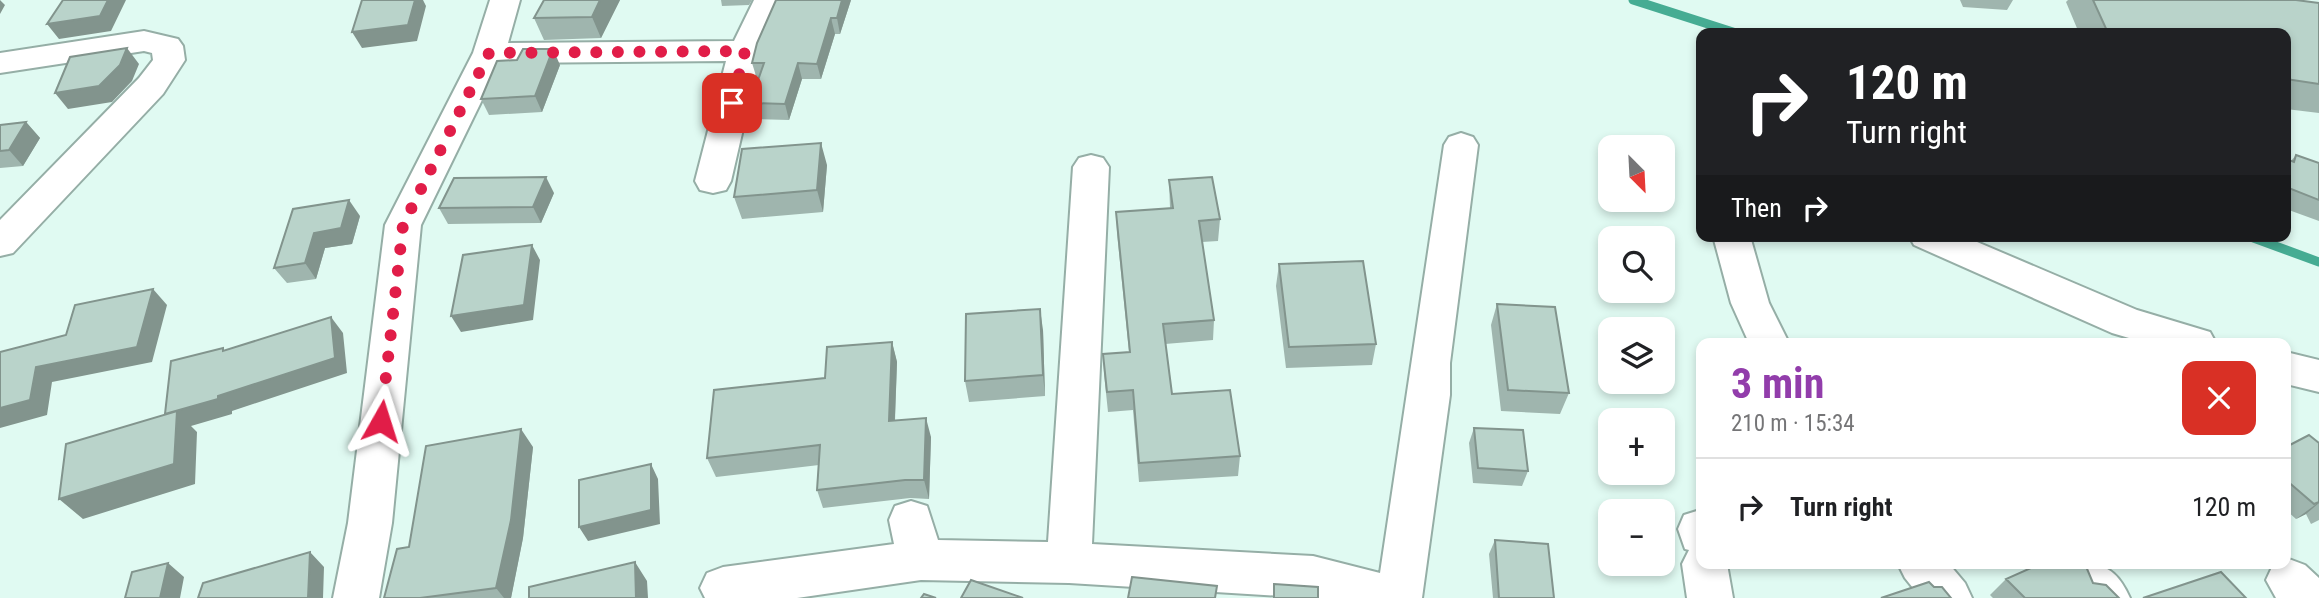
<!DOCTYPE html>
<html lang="en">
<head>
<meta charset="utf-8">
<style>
  :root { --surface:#fff; --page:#f2f2f2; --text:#202124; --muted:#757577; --line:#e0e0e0; --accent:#923dab }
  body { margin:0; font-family:"Roboto Condensed",sans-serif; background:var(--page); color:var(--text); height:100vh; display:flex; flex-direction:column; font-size:26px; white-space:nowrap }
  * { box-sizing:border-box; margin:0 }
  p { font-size:23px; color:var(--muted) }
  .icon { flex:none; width:38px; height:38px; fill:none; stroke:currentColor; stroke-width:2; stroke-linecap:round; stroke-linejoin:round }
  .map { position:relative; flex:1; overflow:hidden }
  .panel { position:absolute; left:1696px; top:338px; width:595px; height:231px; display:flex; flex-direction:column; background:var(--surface); border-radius:14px; box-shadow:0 4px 10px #0003 }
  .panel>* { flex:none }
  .top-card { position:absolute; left:1696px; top:28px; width:595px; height:214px; border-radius:14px; box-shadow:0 4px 10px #0003; background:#202124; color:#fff; overflow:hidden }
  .needle { width:46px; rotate:156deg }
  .fabs { position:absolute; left:1598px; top:135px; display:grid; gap:14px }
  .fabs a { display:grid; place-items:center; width:77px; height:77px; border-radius:14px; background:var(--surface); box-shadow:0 4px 10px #0003; font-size:35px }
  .pin { position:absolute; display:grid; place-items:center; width:60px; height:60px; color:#fff; margin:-30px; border-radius:14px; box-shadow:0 4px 10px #0006 }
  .me { position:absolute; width:77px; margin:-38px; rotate:6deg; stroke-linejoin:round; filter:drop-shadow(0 0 5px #0008) }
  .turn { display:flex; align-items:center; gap:24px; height:147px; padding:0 35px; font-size:32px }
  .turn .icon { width:91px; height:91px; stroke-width:2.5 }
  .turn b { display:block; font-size:49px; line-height:60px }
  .then { display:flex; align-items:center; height:66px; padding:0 35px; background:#0003; gap:14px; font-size:26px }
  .round { display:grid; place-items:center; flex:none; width:74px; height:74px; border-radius:14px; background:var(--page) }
  .summary { display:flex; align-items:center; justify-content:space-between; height:119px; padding:0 35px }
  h1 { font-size:42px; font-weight:700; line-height:52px; color:var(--accent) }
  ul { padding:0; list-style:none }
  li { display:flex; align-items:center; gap:21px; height:98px; padding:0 35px; border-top:2px solid var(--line) }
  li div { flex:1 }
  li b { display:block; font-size:26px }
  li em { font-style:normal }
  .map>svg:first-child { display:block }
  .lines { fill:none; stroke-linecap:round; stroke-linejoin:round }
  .stream { stroke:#46ac93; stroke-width:9 }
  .minor-casing { stroke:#95aea6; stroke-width:4 }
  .minor { fill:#fff; fill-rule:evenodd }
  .wall { fill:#9fb5ae }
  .shaded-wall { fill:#82948d }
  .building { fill:#b9d3ca; stroke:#82948d; stroke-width:2 }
  .route { stroke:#e11d48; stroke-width:12; stroke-dasharray:0 21.6 }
</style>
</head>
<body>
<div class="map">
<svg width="2319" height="598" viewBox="0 0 2319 598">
  <rect width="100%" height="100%" fill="#e0faf2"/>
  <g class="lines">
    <path class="stream" d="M1633,0l103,33
      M2248,236l71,26"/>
    <g class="minor-casing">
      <path id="minor" d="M490,0h30l-12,43 226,-2 20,-41h30l-23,51 -30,130 -5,9 -13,3 -13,-3 -5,-9 31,-120 -226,2 -79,162 -29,298 -13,75h-46l15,-75 37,-298 88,-172z
        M144,31l34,8 5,7 2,14 -22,34 -150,159 -13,3v-36l139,-142 14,-18 -1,-7 -8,-2 -144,22v-20z
        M1461,133l12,4 5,8 -28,218v32l-28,203h-107l-246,-15 -148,-3 -124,18h-92l-5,-10 7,-15 16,-6 171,-23 -5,-24 6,-14 16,-5 16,5 11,34 110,2 25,-375 6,-9 12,-3 12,3 6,9 -17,377 221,12 67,17 64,-428 5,-8z
        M1713,236h37l19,67 20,40h-40l-18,-40z
        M1909,236h54l174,74 73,22 6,11h-70l-34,-10 -198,-88z
        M2286,352l33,8v32l-33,-8z
        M1700,510l1,54h26l6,34h-46l-5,-34 7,-14 -4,-1 -7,-20 6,-14z
        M2289,559l16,6 14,13v20h-43l-10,-18 7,-15 13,-1z
        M1898,564h51l16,19 7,15h-51l-16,-20z
        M2086,564c24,0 35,14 44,34h-53l-8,-16 7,-15z"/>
    </g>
    <use href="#minor" class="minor"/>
  </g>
  <path class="wall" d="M544,0h76l-19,38 -57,2 -10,-22z
    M721,0h31l-3,5 -27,1z
    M851,0l-11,34h-5l-14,45h-19l-13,41 -34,-1 -5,-16 8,-24h-1l-5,-16z
    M1960,0h53l-6,10 -44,-3z
    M2068,0h228l23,3v110l-33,-4v-76h-207l-13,-31z
    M560,65l-18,47 -53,3 -8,-16z
    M26,122l14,16 -17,28 -23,2v-43z
    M2296,155l23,8v58l-33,-12v-50l5,2z
    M827,165l-4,47 -81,7 -8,-22z
    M1169,180l51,39 -2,22 -16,1 12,78 -1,20 -48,4 7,50 68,62 -2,20 -99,6 -6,-72 -25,2 -4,-38 -1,-20 26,-2 -12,-119 -1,-21 54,-4z
    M554,193l-13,30 -93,1 -9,-16z
    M360,216l-8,28 -27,4 -9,31 -29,4 -13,-15z
    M1279,264l97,80 -4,21 -86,3 -10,-82z
    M1497,304l72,89 -9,21 -59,-3 -10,-86z
    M1043,330l2,66 -76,6 -4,-21z
    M892,342l5,20 -2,59 36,16 -2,62 -19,-1 -87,10 -6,-18 2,-25 -103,12 -9,-19 118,-80z
    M1474,428l54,43 -6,15 -49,-3 -4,-40z
    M2319,443v77l-8,4 -5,-10 -10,5 -10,-9v-63z
    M533,447l-10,91 -12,60h-127l25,-51z
    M1495,540l59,58h-61l-4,-44z
    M2006,579l87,4 26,15h-126l-3,-3z"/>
  <path class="shaded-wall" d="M0,0l5,5 -5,9z
    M108,0h18l-15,31 -52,8 -12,-15z
    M415,0h8l3,6 -9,35 -55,7 -10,-16z
    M600,0h20l-19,38 -9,-21z
    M842,0h9l-11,34 -3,-16z
    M831,18l4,16 -14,45 -4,-15z
    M127,48l12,16 -7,17 -20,21 -44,7 -13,-16z
    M553,49l7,16 -18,47 -7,-16z
    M798,63l4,16 -13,41 -4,-16z
    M26,122l14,16 -17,28 -14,-16z
    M821,143l6,22 -4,47 -6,-22z
    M546,177l8,16 -13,30 -8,-16z
    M349,200l11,16 -8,28 -27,4 -9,31 -11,-16 9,-30z
    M532,245l8,15 -7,60 -72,12 -10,-16z
    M153,289l14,16 -15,57 -100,20 -5,33 -47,13v-20l36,-41z
    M1040,309l3,21 2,66 -2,-21z
    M331,317l12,16 4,40 -115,38v3l-41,12 6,6 -2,52 -112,35 -24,-20 106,-85 53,-18z
    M892,342l5,20 -3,79 -5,-20z
    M926,418l5,19 -2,62 -5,-19z
    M521,429l12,18 -10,91 -12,60h-7l-8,-10z
    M651,464l7,15 2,45 -72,17 -9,-14z
    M2319,502v1l-13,11 -10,5z
    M310,552l14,15 -1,31h-15z
    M635,562l12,19 1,17h-12z
    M168,563l16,14 -4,21h-20z"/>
  <path class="building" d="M63,0h45l-8,16 -53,8z
    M362,0h53l-7,25 -56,7z
    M544,0h56l-8,17 -58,1z
    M776,0h66l-5,18h-6l-14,46 -19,-1 -13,41 -35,-1 14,-40h-12l5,-20z
    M2093,0h203l23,3v81l-33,-5v-46h-178z
    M127,48l-7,17 -21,21 -44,7 15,-36z
    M523,49h30l-18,47 -54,3 16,-38 20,-1z
    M26,122l-17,28 -9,1v-26z
    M821,143l-4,47 -83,7 8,-48z
    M2296,155l23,8v37l-33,-13v-28l8,3z
    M546,177l-13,30 -94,1 15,-30z
    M1212,177l8,42 -21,2 15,99 -51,4 9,70 58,-4 10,66 -101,7 -6,-73 -26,2 -4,-38 27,-2 -14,-140 57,-4 -4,-28z
    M349,200l-8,28 -27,5 -9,30 -31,5 19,-59z
    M532,245l-8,60 -73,11 12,-61z
    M1363,261l13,83 -87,3 -10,-83z
    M153,289l-16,58 -101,20 -6,33 -30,8v-56l66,-17 9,-30z
    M1497,304l58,3 14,86 -61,-3z
    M1040,309l3,66 -78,6 1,-67z
    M331,317l4,41 -117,38v3l-53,15 6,-53 52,-13v3z
    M892,342l-3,79 37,-3 -2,62h-19l-88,10 3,-45 -113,13 7,-68 111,-12 2,-31z
    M177,411l-3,53 -115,35 7,-55z
    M1474,428l49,2 5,41 -50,-3z
    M521,429l-10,91 -15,68 -76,10h-36l13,-49 12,-2 17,-101z
    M2309,435l10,8v59l-5,2 -28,-24v-33z
    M651,464v46l-72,17v-47z
    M1495,540l53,4 6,54h-55z
    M310,552l-2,46h-110l5,-15z
    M635,562l1,36h-107v-11z
    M168,563l-8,35h-35l7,-26z
    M2040,564h45l8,19 13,2 13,13h-94l-19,-19z
    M2221,572l25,26h-103z
    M1132,577l85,9 -2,12h-87z
    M971,580l52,18h-62z
    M1929,582l5,5h8l9,11h-70z
    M1274,584l44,3v11h-44z
    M924,594l12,4h-15z"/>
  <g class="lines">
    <path class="route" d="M381,421l22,-196 86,-172 256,-2 -13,52"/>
  </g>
</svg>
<div class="fabs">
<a><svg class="needle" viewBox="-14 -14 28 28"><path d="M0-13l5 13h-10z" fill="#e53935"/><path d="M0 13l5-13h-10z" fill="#757577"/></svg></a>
<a><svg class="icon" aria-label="search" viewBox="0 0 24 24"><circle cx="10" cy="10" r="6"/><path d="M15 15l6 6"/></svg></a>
<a><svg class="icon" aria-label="layers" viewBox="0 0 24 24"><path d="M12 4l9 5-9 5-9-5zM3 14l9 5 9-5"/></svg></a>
<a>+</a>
<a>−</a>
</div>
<div class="pin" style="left:732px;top:103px;background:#d93025"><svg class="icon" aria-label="arrive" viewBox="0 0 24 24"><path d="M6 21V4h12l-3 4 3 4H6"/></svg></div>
<svg class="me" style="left:381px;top:421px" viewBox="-20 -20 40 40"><path d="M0-17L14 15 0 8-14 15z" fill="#e11d48" stroke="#fff" stroke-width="4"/></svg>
<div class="top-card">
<div class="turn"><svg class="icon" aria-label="right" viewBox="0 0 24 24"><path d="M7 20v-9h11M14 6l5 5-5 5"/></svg><div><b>120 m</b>Turn right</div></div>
<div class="then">Then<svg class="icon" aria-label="right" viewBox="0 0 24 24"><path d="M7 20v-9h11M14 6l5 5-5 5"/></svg></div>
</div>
<section class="panel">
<div class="summary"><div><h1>3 min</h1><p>210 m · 15:34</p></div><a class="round" style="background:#d93025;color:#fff"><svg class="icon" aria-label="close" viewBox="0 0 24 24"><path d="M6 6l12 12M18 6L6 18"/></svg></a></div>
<ul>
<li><svg class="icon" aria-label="right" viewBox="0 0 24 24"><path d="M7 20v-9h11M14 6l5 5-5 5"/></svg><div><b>Turn right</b></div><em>120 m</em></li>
</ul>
</section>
</div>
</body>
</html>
